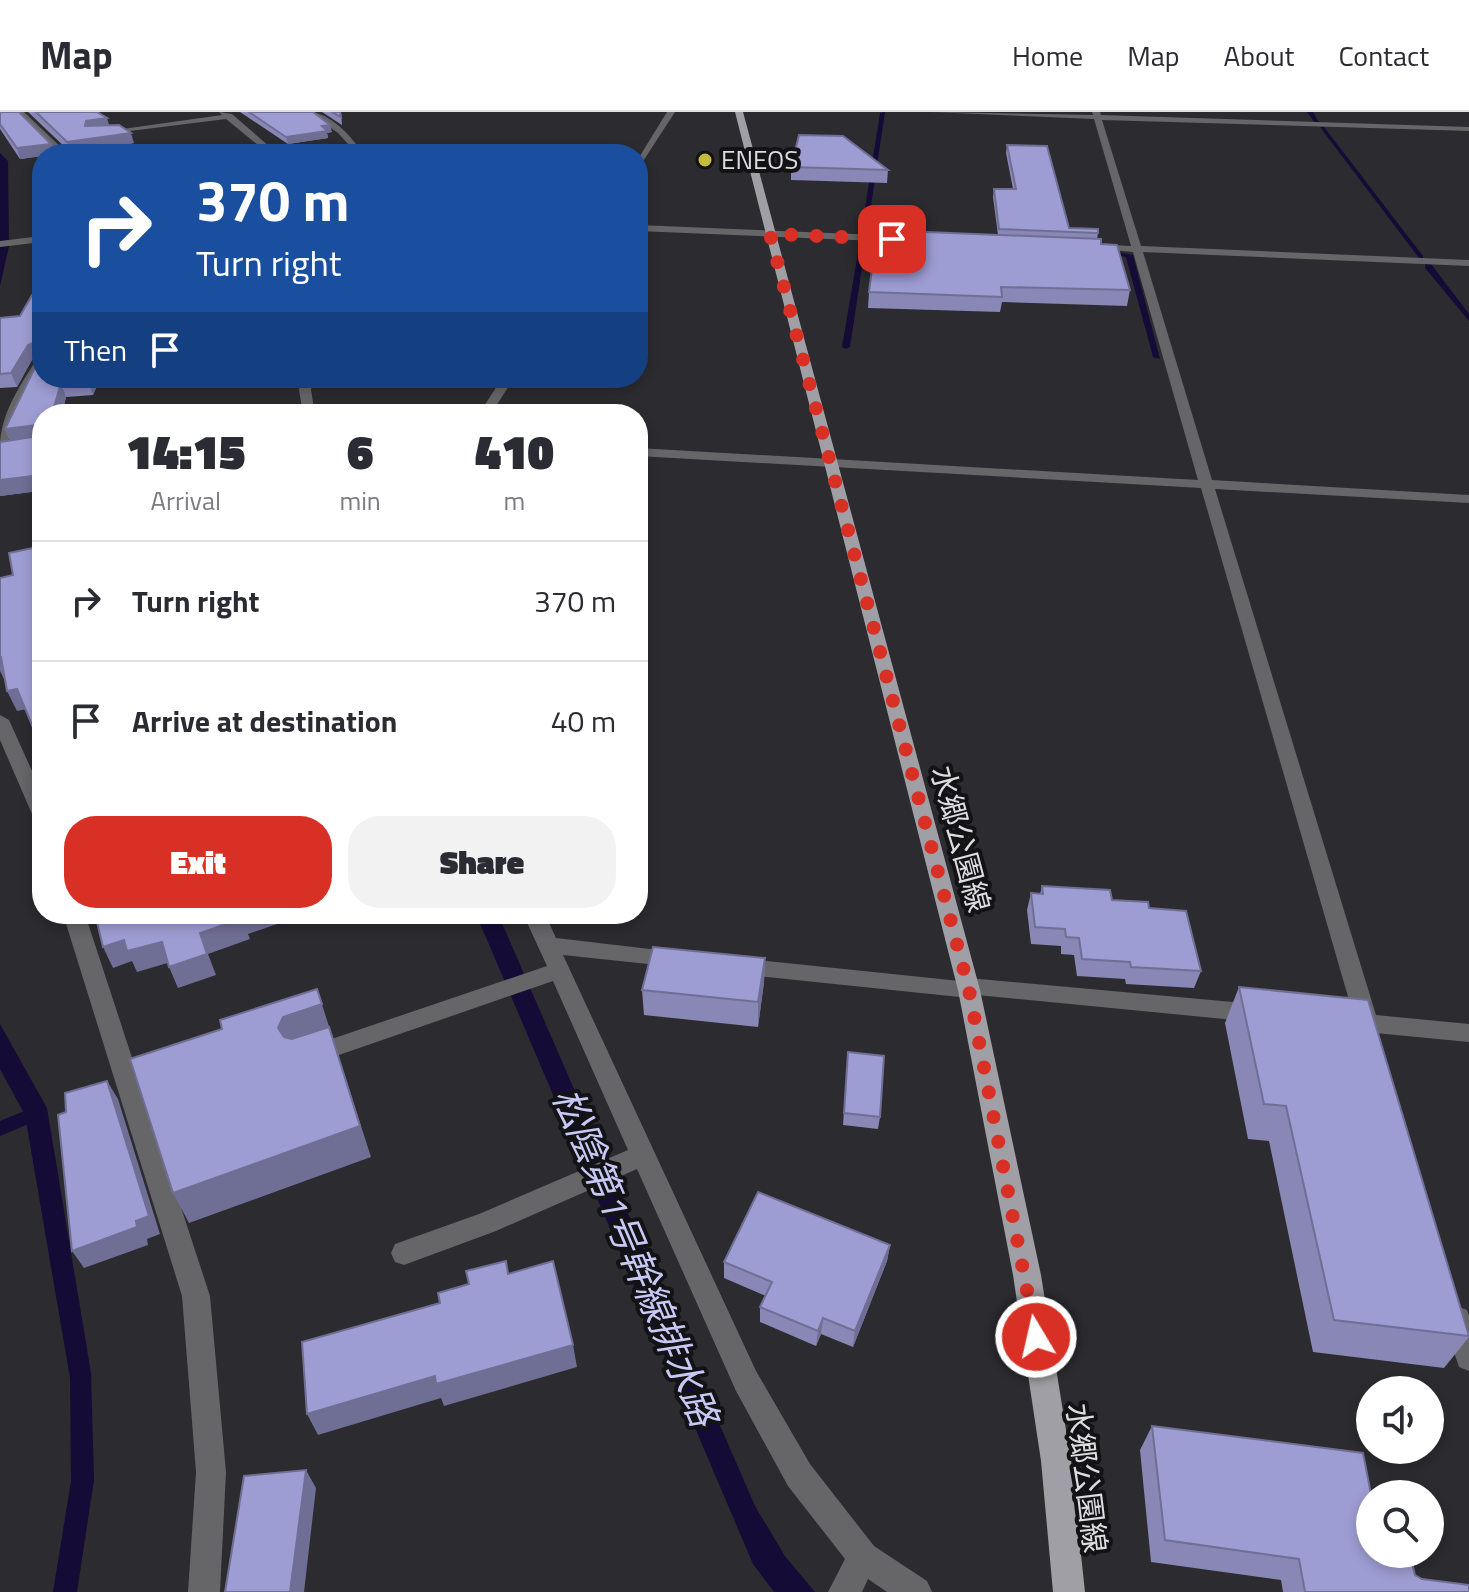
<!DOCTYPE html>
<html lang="en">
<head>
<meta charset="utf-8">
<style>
  :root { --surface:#fff; --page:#f2f2f3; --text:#2b2b33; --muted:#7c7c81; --line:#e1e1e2; --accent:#d93025 }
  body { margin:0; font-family:"Titillium Web","Noto Sans JP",sans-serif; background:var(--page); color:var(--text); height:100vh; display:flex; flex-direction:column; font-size:30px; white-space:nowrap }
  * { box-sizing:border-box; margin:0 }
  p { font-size:26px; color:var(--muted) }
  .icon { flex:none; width:44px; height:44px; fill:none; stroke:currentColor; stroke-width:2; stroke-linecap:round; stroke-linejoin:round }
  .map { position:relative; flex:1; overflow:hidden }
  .sheet { position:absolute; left:32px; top:292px; width:616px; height:520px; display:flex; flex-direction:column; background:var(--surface); border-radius:32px; box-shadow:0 4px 12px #0003 }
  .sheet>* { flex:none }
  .hud { position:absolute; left:32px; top:32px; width:616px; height:244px; border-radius:32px; box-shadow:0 4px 12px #0003; background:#1a4fa0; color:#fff; overflow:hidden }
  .buttons { position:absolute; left:1356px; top:1264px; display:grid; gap:16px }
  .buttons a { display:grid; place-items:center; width:88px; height:88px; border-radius:50%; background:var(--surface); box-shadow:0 4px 12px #0003; font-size:40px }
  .pin { position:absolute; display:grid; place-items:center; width:68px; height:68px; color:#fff; margin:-34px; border-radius:16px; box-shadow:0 4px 12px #0006 }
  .me { position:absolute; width:88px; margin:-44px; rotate:351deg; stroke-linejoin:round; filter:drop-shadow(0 0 6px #0008) }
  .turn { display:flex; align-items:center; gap:28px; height:168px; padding:0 32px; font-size:36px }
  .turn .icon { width:104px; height:104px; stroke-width:2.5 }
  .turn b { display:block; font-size:56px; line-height:68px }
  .then { display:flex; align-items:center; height:76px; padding:0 32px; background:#0003; gap:16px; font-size:30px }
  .eta { display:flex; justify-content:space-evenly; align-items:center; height:136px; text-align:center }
  .eta b { font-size:48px; font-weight:800; line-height:56px }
  .primary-button { display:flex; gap:16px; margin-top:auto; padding:16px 32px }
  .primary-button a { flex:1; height:92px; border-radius:32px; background:var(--accent); color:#fff; font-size:32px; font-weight:800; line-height:92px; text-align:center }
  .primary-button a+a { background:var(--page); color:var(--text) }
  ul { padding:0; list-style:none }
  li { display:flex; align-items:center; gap:24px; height:120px; padding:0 32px; border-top:2px solid var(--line) }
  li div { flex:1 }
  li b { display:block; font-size:30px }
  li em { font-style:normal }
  header { display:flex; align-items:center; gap:48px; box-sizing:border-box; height:112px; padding:0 40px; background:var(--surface); border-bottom:2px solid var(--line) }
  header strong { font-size:38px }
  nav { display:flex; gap:44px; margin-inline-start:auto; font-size:28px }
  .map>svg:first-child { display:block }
  .water { fill:#140c36 }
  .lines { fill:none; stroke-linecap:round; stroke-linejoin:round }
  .stream { fill:#140c36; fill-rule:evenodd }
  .minor { fill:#666668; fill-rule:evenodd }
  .major { fill:#9f9fa5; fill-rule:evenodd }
  .wall { fill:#8887b5 }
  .shaded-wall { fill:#6f6e94 }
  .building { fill:#9e9dd3; stroke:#6f6e94; stroke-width:2 }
  .route { stroke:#d93025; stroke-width:14; stroke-dasharray:0 25.2 }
  .poi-dot { fill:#c5bc3d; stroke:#131316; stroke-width:3 }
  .labels { text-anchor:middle; stroke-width:8; stroke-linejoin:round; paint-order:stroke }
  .far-poi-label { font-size:26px; fill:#dddde0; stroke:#131316; text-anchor:start }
  .street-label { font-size:30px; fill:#dddde0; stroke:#131316 }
  .near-water-label { font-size:38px; font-style:italic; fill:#c8c8f6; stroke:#131316 }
</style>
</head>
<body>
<header>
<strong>Map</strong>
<nav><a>Home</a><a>Map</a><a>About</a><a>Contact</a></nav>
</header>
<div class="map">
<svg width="1469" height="1480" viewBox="0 0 1469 1480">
  <rect width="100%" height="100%" fill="#2b2b30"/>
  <path class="water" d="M0,41l8,8 1,85 -9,40z
    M476,802h22l257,592 30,50 30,36h-41l-21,-28z
    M0,912l47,84 44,265 3,107 -17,112h-24l18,-111 -1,-103 -45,-263 -25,-46z"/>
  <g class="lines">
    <path class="stream" d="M885,0l-18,121 -3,2 -3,-2 19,-120z
      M1307,0h6l7,12h-4z
      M1320,15h4l99,129v2h-4z
      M863,127l3,2 -16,106 -4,2 -4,-2 18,-106z
      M1103,137l30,6 27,104 -7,-2 -27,-100 -25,-5z
      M1425,152h6l38,50v7l-44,-53z
      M34,995l6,2 3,5 -3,5 -40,17v-15z"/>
    <path class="minor" d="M16,0h8l44,42h-9z
      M219,0l13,2 46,40h-9l-43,-35 -128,16 -4,-2 128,-18z
      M308,0c19,0 37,18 48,32l-1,10h-8l1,-10 -10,-11z
      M667,0h8l-37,57v-10z
      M931,0l162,3 -1,-3h8l1,3 368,12v4l-367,-11 39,126 328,14v6l-326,-14 69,228 257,15v8l-254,-14 161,526 93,9v18l-115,-11 -8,-3 -3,-6 3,-6 7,-2 -152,-526 -563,-32v-8l560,32 -65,-228 -48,-5 5,-3 41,2 -37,-127z
      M638,113l264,11 5,3 -5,3 -264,-11z
      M42,124v6l-42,5v-6z
      M42,244c0,20 -26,66 -35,88l-7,4c0,-34 19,-60 36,-88z
      M302,266h12l-3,12 4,24h-12l-4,-24z
      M502,266h12l-23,36h-12z
      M0,603l9,5 33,73v27l-10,-6 -32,-74z
      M63,802h22l125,382 16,176 -6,120h-32l8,-120 -14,-176z
      M523,802h22l11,24 128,15 3,6 -3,6 -8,2 -113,-12 193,416 54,93 64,82 53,35 5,11h-45l-19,-13 -6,13h-34l17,-33 -57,-73 -52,-95 -99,-222 -141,62 -92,34 -9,-3 -4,-9 4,-9 84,-30 149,-64 -75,-169 -243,84 -8,-2 -4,-7 4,-7 245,-83z
      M739,846l221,23 8,-3 287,26 8,3 3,6 -3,6 -8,3 -278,-27 -8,3 -230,-24 -8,-2 -3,-6 3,-6z
      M1457,1194l10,4 2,5v56l-10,-4 -16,-48 4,-9z"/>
    <path class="major" d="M735,0h8l237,878 61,285 30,186 14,131h-32l-12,-131 -28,-186 -55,-285z"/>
  </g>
  <path class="wall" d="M0,0l51,32 4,10h-13v2l-22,3 -20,-30z
    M28,0h69l12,14 25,17 -64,9z
    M240,0h73l19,20 -5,1 1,5 -40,6z
    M322,0h19l1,13z
    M1007,33l62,83 29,5 -1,6 33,51 -3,16 -125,-4 -2,10 -132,-4 1,-16 129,-57 -5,-38 1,-8h19l-7,-36z
    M791,55l97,3 -1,13 -96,-3z
    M42,182v84h70l-12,1 -7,16 -27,2 -4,17h-20v65l-3,12 -39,5v-54l10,-1 -5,-12 35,-72v-1l-7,2 -16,29 -17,1v-70l20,-2 12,-21z
    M1042,774l107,22 52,63 -7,17 -68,-4 -1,-5 -48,-3 -3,-21 -13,-1v-8l-30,-2 -4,-34 4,-17 9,1z
    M765,846l-1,24 -6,45 -114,-12 -2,-25z
    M1239,875l230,346v4l-25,31 -131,-16 -44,-211 -21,-2 -23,-116z
    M848,940l32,65 -2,12 -35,-4z
    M890,1133l-3,16 -34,86 -32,-13 -5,12 -56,-24v-15l6,-11 -42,-18v-16z
    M1152,1314l218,68 45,81 7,4 47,13h-186l-2,-12 -130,-18 -11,-112z"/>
  <path class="shaded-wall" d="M107,6l3,10 -25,-2 1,-5z
    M330,13l2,7 -5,1 1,5 -40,6 -2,-7 36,-11z
    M131,21l3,10 -64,9 -3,-10z
    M51,32l4,10h-13v2l-22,3 -3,-11z
    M39,228l3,15 -9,3 -16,29 -6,-14 17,-28z
    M89,266l11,1 -7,16 -5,-14z
    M61,271l5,14 -4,17h-10z
    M36,313l6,15 -31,3 -6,-14z
    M42,328v39l-3,12 -39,5v-16z
    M0,545h1l9,20 -6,2 -4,-8z
    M17,577l10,20 -10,2 -10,-20z
    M241,802h65l-58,20 2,5 -42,15 8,21 -38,13 -9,-21 31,-34z
    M124,828l38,2 9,20 -34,10 -5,-11 -19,7 -10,-21z
    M765,846l-1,24 -6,45v-25z
    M317,877l54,168 -182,66 -16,-30 116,-134 -11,-31 5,-11z
    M107,969l11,18 42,135 -13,5 1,6 -64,23 -12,-17z
    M890,1133l-3,16 -34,86 2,-16z
    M823,1206l-2,16 -5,12 2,-15z
    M573,1233l4,22 -133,39 -3,-8 -123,37 -11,-21 128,-38z
    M306,1358l10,18 -12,104h-14z"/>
  <path class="building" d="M0,0h19l32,32 -34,4 -17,-24z
    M36,0h61l10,6 -21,3 -1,5 34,-1 12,8 -64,9z
    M249,0h64l17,13 -8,1 5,5 -41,6z
    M332,0h8l1,5z
    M799,23l44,1 45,34 -97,-3z
    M1007,33l40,1 22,82 29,1v4l-99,-4 -5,-40h22z
    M877,118l224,9v5l16,1 13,45 -129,-3 1,10 -133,-5z
    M42,182v84h47l-1,3 -27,2 -9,31h-10v26l-9,36 -33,4v-38l39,-6 -3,-11 -31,4 35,-72 -1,-17 -11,5 -17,28 -11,1v-56l20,-2 12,-21z
    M42,434v203l-25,-60 -10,2 -6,-34h-1v-79l13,-3 -4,-22z
    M1042,774l68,4 2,10 36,2 1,6 37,3 15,60 -70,-4 -1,-5 -48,-3 -3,-21 -13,-1 -1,-8 -30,-2 -4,-34 12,1z
    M95,802h146l2,4 -43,15 7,21 -38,13 -7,-25 -35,9 -3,-11 -21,7z
    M653,835l112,11 -7,44 -116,-12z
    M1239,875l129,13 101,336 -135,-16 -48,-214 -22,-2z
    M317,877l5,15 -39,13 -5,11 6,9 8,2 37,-12 31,99 -187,67 -43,-134 92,-30 -2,-9z
    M848,940l36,4 -4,61 -36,-4z
    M107,969l42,135 -13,5 1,6 -65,24 -14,-136 8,-3 -1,-19z
    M758,1080l132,53 -35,86 -32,-13 -5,13 -58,-24 12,-25 -48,-20z
    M506,1149l2,13 45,-13 20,84 -137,39 -1,-8 -128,38 -5,-72 138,-39 -2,-10 31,-9 -3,-13z
    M1152,1314l211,27 8,41h-1v60h40l5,21 7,4 47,6v7h-164l-6,-33 -134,-19z
    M306,1358l-16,122h-65l19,-116z"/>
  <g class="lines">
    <path class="route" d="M892,127l-122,-5 199,756 67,347"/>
  </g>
  <circle class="poi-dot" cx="705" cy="48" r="8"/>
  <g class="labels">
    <g class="far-poi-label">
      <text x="721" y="57">ENEOS</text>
    </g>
    <g class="street-label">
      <text transform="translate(960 727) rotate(75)" y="10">水郷公園線</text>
      <text transform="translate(1086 1366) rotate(83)" y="10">水郷公園線</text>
    </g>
    <g class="near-water-label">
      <text transform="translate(635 1145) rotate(67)" y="13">松陰第1号幹線排水路</text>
    </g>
  </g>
</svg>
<div class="buttons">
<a><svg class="icon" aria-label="sound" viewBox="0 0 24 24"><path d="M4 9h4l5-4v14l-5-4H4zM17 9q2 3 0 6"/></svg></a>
<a><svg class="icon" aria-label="search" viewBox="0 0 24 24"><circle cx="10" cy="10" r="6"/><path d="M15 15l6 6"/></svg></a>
</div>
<div class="pin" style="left:892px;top:127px;background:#d93025"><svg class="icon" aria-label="arrive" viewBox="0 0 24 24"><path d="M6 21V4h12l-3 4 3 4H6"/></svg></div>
<svg class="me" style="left:1036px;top:1225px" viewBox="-20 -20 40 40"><circle r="17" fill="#d93025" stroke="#fff" stroke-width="3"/><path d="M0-11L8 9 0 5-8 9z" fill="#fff"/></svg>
<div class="hud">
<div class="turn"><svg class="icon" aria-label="right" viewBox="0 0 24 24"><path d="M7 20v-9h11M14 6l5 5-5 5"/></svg><div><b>370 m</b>Turn right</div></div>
<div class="then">Then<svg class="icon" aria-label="arrive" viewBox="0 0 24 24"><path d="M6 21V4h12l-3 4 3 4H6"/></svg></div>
</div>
<section class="sheet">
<div class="eta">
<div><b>14:15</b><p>Arrival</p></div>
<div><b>6</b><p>min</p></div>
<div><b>410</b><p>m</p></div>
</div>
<ul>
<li><svg class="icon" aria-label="right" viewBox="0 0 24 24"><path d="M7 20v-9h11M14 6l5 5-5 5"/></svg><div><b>Turn right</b></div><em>370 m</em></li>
<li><svg class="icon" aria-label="arrive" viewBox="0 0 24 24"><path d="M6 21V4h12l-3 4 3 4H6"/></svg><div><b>Arrive at destination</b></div><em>40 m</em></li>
</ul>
<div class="primary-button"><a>Exit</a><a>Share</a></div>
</section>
</div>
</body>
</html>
